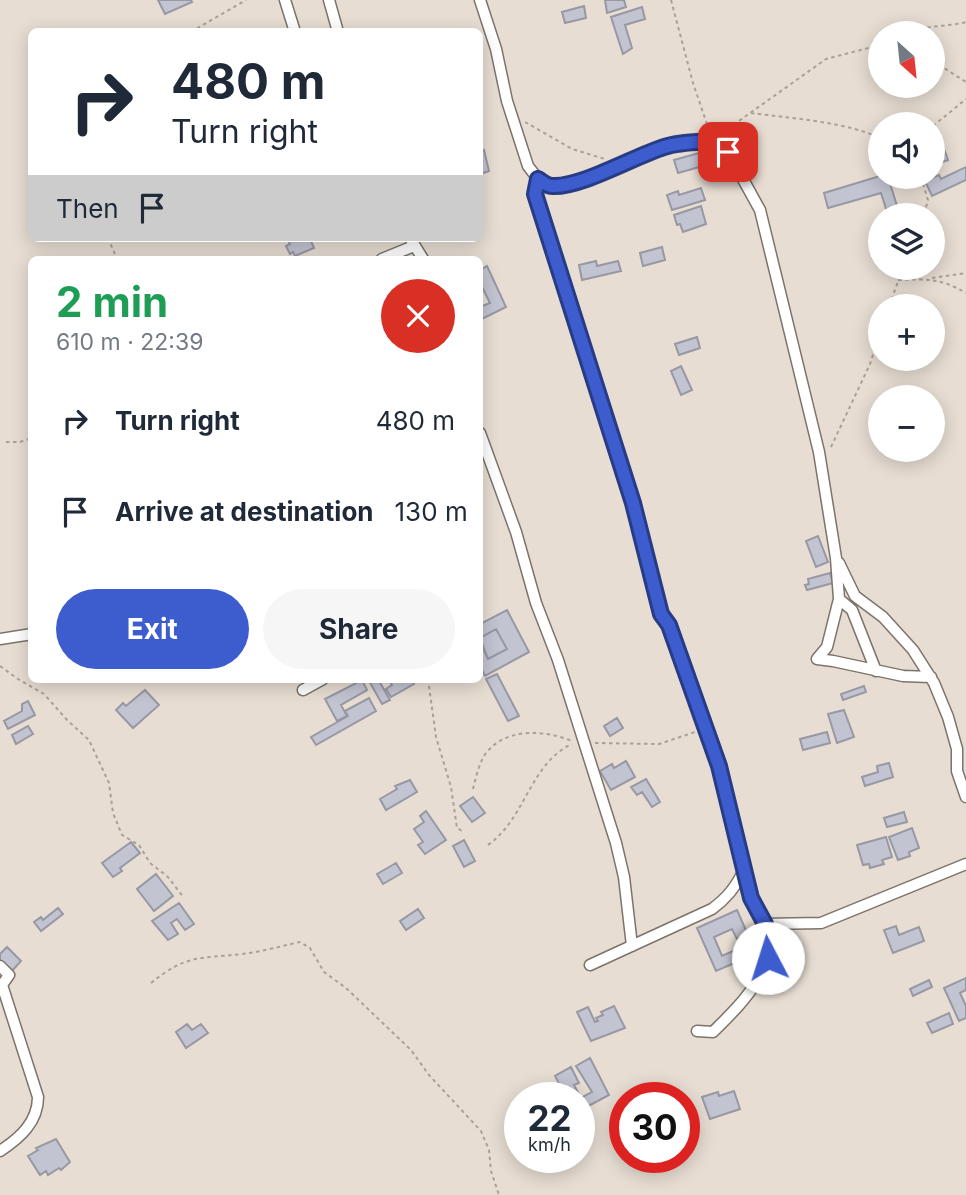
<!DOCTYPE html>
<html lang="en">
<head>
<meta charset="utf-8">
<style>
  :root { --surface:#fff; --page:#f6f6f7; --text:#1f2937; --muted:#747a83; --accent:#3d5cce }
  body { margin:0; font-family:Inter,sans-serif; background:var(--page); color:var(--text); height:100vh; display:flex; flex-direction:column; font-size:26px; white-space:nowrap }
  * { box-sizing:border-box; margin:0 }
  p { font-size:23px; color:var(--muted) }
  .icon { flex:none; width:38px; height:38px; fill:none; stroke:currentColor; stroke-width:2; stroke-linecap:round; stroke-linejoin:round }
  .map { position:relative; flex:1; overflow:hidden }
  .panel { position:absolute; left:28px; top:256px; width:455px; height:427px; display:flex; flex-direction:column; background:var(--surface); border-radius:10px; box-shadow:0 4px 18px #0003 }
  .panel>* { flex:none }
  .banner { position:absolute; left:28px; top:28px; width:455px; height:214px; border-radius:10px; box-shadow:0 4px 18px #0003; background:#fff; color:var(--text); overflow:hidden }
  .needle { width:46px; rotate:153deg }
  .buttons { position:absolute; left:868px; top:21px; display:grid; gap:14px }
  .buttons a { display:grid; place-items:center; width:77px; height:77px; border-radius:50%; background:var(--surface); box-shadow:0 4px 18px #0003; font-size:35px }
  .speed { position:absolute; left:504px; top:1082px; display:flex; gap:14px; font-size:35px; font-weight:700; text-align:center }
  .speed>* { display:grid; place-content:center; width:91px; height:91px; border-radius:50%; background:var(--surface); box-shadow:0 4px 18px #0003; line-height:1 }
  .speed small { font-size:18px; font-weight:400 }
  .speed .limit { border:10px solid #d22; background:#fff; color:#111 }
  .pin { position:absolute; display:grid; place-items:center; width:60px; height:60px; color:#fff; margin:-30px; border-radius:14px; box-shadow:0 4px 10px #0006 }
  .me { position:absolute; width:77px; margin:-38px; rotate:355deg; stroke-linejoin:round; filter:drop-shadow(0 0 5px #0008) }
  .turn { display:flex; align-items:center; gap:24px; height:147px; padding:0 28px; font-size:32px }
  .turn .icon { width:91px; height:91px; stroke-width:2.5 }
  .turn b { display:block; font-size:49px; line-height:60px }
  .then { display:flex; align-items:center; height:66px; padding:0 28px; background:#0003; gap:14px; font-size:26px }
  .round { display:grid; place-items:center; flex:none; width:74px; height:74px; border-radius:37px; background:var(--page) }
  .head { display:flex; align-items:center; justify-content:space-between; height:119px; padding:0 28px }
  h1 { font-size:42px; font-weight:700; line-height:52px; color:#1e9e55 }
  .action { display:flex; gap:14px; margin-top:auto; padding:14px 28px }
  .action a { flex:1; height:80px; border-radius:42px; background:var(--accent); color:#fff; font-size:28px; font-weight:700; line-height:80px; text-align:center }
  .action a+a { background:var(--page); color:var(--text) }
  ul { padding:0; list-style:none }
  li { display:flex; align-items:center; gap:21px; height:91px; padding:0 28px }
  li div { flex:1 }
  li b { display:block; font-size:26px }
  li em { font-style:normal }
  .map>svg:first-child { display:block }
  .building { fill:#c3c4d1; stroke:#9798a4; stroke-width:2 }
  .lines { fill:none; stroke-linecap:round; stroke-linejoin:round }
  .street-casing { stroke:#7c736a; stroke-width:13 }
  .path { stroke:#a9a199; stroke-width:2; stroke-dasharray:3.5 3.5; stroke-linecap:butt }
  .street { stroke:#fff; stroke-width:10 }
  .route-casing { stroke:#283c86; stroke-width:18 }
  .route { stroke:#3d5cce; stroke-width:12 }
</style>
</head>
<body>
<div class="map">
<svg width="966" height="1195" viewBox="0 0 966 1195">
  <rect width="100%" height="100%" fill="#e7ddd3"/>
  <path class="building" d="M158,0h33l1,2 -27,12z
    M605,0h19l2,7 -19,6z
    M584,6l2,12 -21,5 -3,-11z
    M642,7l3,12 -20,6 7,23 -9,6 -12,-37z
    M943,146l5,14 -15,5v-16z
    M484,150l5,21 -9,3v-23z
    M699,153l4,13 -25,7 -4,-13z
    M966,167v13l-34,16 -7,-15 14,-6 2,4z
    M880,176l8,1 10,32 -11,3 -6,-19 -53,15 -4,-15z
    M701,188l4,12 -33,10 -5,-15 11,-4 1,4z
    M701,206l5,18 -23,8 -3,-8 -3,1 -3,-10z
    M287,238h26l-2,3 3,7 -19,8 -2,-4 -3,2 -4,-8 4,-2z
    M662,247l3,13 -22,6 -3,-13z
    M596,261l1,5 21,-5 3,10 -39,9 -3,-15z
    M487,266l19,41 -26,13v-13l10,-4 -10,-20v-13z
    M697,337l3,11 -21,7 -4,-11z
    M681,366l11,24 -11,5 -10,-24z
    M818,536l10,26 -12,5 -10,-26z
    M830,573l3,10 -26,7 -2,-5 4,-1 -1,-5z
    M507,610l22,42 -44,24 -5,-10v-24l8,17 19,-10 -11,-20 -16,9v-14z
    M496,629l11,20 -19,10 -8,-21z
    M497,674l22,42 -11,5 -22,-42z
    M368,679h10l12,21 -8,4z
    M388,679h23l3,5 -23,13 -5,-8 6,-4z
    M362,680l5,10 -26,15 6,11 -10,5 -12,-22z
    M864,686l2,6 -23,8 -2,-6z
    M145,690l14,15 -26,23 -17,-18 7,-7 3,3z
    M369,698l7,13 -60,34 -5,-8 37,-21 -3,-5z
    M28,701l7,14 -27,14 -4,-8 18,-10v-7z
    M844,710l10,27 -17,6 -9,-29z
    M617,718l6,10 -13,8 -6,-10z
    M28,726l5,8 -17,10 -4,-9z
    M827,732l3,11 -27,7 -3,-11z
    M626,761l9,16 -24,13 -11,-19 12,-7 2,4z
    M889,763l4,14 -28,9 -3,-9 16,-5 -1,-6z
    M646,779l14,23 -8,5 -10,-15 -5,3 -6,-8z
    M410,780l7,12 -31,18 -6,-11 17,-10 -2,-3z
    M473,797l12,16 -13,9 -12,-16z
    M426,811l20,29 -21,14 -7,-9 5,-3 -9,-13 10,-7 -4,-6z
    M904,812l3,10 -20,5 -3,-9z
    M912,828l7,20 -10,4 1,4 -12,4 -9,-23z
    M886,837l6,20 -10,3 2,4 -14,4 -1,-4 -6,1 -6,-20z
    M464,840l11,21 -11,6 -11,-21z
    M131,842l9,11 -20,15 2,3 -9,6 -11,-14z
    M396,863l6,10 -19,11 -6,-10z
    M156,874l17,22 -19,15 -17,-22z
    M179,903l15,21 -9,6 -8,-11 -6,4 7,11 -10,6 -16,-19z
    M58,908l5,6 -22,17 -7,-9 7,-5 2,3z
    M418,909l6,9 -18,12 -6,-9z
    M737,910l11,25 -11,4 -5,-10 -18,8 8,19 29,-13 5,11 -40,17 -19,-43z
    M896,926l3,9 20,-8 5,14 -31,12 -9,-23z
    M7,947l14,14 -10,11 -11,-11v-7z
    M966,978v12l-6,3 6,13v12l-7,3 -15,-33z
    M929,980l3,7 -19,9 -3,-7z
    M614,1006l11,22 -34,13 -14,-29 11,-5 7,15 3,-1 -2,-3 7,-3 -2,-3z
    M949,1013l4,11 -21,9 -5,-10z
    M187,1024l5,6 9,-6 7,9 -22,15 -10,-16z
    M590,1058l19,37 -30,16v-14h-13l-11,-21 16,-9 8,16 -5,2 7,13 11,-6 -16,-26z
    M734,1091l6,18 -30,10 -8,-22 16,-5 1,4z
    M56,1139l14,23 -9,8 -2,-2 -11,7 -2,-4 -6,4 -12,-19 10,-6 -2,-2z"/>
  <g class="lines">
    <g class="street-casing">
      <path id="street" d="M285,0l10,32
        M329,0l9,32
        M480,0l16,49 11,52 21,65 10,13 12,7 16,-2 34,-10 27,-14 40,-14 45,-6 16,12 32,58 59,242 17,106 3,41 -12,48 -10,12 16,2 70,15 28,1
        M538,179l-3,15 98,309 28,111 8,11 50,141 25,104c-8,17 -17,28 -32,39l-122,56
        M410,238l13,21
        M382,259l32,-13
        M480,433l36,99 20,71 22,57 58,183 8,34 8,69
        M839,563l16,33 28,21 30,33 21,33 14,34 9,32v22l9,26
        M839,599l13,11 24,61
        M0,639l32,-5
        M303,690l20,-11
        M765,924l56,-1 145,-59
        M0,966l9,9 -7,10 36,112c0,25 -18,41 -38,54
        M697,1031l16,1c30,-30 63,-60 52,-106 -2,-11 -11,-19 -15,-29 -3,-9 -4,-18 -6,-27"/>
    </g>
    <path class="path" d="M671,0l22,83 16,47
      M191,32l55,-32
      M907,33c18,-8 40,-6 59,-11
      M933,61l33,21
      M751,113c38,5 96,9 129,25
      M525,122l47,27 33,10
      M933,126l33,-27
      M722,133l104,-74 54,-14
      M921,177l7,23 -4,15
      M108,238l9,21
      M932,278l34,-5
      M898,280c30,-1 42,-2 68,13
      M889,306l14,-38
      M6,442h14l12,-4
      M831,447l39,-83 10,-31
      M0,666l18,13 26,15 24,27 21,19 20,43 4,30 9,22 17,10 11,18 18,14 16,21
      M428,679l8,58 15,50 6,41 5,3
      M595,743l64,1 36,-12
      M473,789c3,-12 6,-26 13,-36 21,-26 59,-23 86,-12
      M488,845c38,-27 42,-82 84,-101
      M151,983c36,-29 48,-24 91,-29 19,-2 39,-8 58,-12l10,6 14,24 22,16 65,62 18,25 52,56 8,19 2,21 8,24"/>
    <use href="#street" class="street"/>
  </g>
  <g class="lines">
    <g class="route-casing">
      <path id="route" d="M728,152l-16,-11c-15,1 -33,1 -48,6 -29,9 -84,41 -112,39 -5,0 -10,-4 -14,-7l-3,15 98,309 28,111 8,11 50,141 32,132 14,26 3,34"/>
    </g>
    <use href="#route" class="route"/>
  </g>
</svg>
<div class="buttons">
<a><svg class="needle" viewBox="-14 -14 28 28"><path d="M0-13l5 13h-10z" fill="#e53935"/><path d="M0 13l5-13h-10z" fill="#747a83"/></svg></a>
<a><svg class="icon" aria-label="sound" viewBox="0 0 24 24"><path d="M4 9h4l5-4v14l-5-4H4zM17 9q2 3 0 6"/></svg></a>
<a><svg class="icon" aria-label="layers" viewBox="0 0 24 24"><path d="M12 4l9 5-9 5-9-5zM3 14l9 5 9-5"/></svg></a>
<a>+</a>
<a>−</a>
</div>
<div class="speed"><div>22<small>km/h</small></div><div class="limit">30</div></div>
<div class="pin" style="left:728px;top:152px;background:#d93025"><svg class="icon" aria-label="arrive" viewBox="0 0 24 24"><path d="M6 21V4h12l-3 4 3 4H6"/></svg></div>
<svg class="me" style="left:768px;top:958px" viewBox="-20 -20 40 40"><circle r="19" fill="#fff"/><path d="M0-13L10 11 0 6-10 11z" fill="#3d5cce"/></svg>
<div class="banner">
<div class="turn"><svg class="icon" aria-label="right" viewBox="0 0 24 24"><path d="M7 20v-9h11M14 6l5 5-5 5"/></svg><div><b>480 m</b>Turn right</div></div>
<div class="then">Then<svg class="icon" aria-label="arrive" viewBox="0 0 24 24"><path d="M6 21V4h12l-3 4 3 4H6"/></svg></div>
</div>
<section class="panel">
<div class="head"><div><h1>2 min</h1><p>610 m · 22:39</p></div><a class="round" style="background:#d93025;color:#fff"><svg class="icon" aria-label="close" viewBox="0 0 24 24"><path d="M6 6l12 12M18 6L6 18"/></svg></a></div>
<ul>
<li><svg class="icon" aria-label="right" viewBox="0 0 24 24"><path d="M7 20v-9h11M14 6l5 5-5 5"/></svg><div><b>Turn right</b></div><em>480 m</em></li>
<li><svg class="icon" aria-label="arrive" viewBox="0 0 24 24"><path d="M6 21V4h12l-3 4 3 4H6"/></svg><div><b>Arrive at destination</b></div><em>130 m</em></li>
</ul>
<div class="action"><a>Exit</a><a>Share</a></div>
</section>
</div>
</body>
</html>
